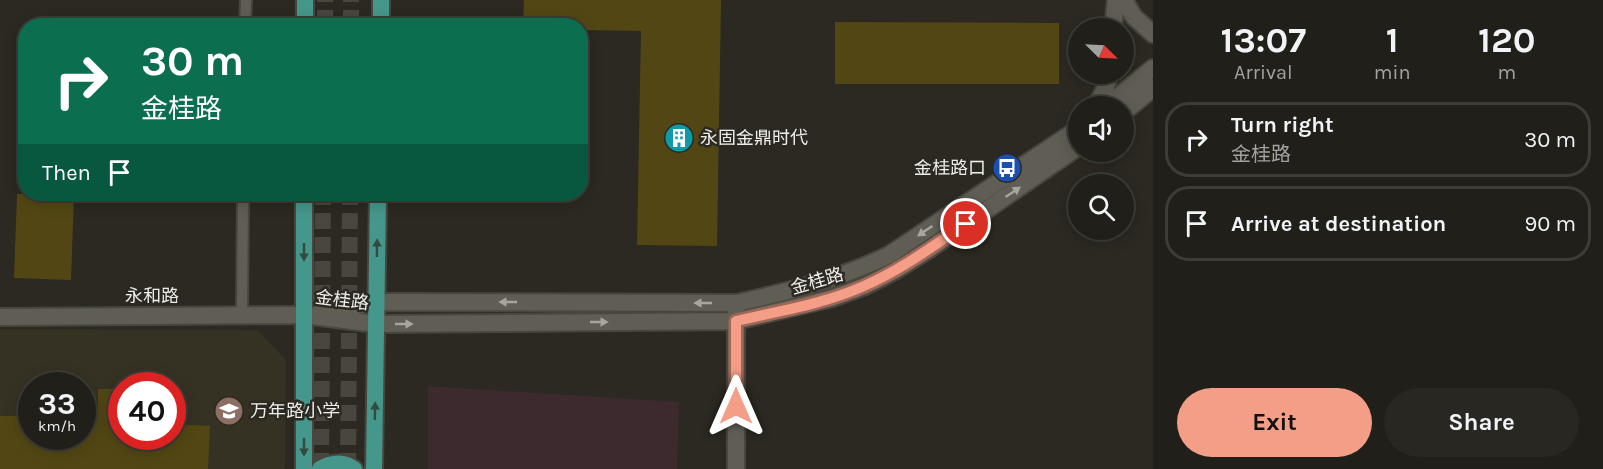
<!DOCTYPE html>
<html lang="en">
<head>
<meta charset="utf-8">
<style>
  :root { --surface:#201f19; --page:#282722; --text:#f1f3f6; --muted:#a2a2a2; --line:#3d3d38; --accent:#f49e87 }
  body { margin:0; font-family:Karla,"Noto Sans SC",sans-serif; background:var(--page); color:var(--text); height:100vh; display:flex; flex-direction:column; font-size:22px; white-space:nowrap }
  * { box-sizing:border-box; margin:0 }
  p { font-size:20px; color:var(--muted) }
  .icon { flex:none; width:33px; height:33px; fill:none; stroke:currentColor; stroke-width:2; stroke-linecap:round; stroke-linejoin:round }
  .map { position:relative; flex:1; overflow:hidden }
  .sheet { display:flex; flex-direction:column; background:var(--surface); width:450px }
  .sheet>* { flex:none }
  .guide { position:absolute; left:18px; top:18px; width:570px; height:183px; border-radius:24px; box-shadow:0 3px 15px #0003,0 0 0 2px var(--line); background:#0b6e4f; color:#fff; overflow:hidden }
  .needle { width:39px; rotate:114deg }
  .tools { position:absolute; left:1068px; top:18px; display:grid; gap:12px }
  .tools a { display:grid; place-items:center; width:66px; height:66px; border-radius:50%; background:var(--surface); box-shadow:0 3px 15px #0003,0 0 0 2px var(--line); font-size:30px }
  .speed { position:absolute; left:18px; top:372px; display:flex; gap:12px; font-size:30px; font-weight:700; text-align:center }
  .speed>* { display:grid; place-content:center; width:78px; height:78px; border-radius:50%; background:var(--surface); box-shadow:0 3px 15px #0003,0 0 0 2px var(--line); line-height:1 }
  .speed small { font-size:15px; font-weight:400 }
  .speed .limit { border:9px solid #d22; background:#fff; color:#111 }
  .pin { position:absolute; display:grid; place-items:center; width:51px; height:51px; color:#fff; margin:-26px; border:3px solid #fff; border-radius:50%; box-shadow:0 2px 6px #0007 }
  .me { position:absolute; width:66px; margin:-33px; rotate:0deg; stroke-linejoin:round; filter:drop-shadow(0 0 4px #0008) }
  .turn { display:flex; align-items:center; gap:21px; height:126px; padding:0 24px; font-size:27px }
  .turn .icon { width:78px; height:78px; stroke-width:2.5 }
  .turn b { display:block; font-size:42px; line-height:51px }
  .then { display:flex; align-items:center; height:57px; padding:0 24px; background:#0003; gap:12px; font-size:22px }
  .eta { display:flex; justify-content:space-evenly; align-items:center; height:102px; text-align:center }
  .eta b { font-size:36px; font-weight:700; line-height:42px }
  .primary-button { display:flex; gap:12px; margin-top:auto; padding:12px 24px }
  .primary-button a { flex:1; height:69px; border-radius:36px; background:var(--accent); color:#111; font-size:24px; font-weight:700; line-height:69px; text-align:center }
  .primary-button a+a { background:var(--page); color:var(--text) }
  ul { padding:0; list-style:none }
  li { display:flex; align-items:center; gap:18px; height:75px; margin:0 12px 9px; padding:0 12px; border:3px solid var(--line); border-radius:24px }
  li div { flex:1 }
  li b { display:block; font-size:22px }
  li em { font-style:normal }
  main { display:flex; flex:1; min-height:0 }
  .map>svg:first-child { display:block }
  .commercial { fill:#3d2a2f }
  .built { fill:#353224; fill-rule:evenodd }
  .building { fill:#524714 }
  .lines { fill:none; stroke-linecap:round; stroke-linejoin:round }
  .primary-tunnel { stroke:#48463f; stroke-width:16; stroke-dasharray:16 8; stroke-linecap:butt }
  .service-casing { stroke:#48473f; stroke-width:14 }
  .tertiary-casing { stroke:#48473f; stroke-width:20 }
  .primary-casing { stroke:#48473f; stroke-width:20 }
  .service { stroke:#5f5d54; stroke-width:10 }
  .tertiary { stroke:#5f5d54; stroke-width:16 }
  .primary { stroke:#46978b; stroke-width:16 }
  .oneway { fill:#a7a59e }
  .oneway2 { fill:#334a41 }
  .route-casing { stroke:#9f6758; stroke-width:15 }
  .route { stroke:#f49e87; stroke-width:10 }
  .labels { text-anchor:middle; stroke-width:5; stroke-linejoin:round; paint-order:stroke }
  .poi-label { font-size:18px; fill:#efede8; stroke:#2b2921; text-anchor:start }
  .street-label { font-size:18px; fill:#efede8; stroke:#2b2921 }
</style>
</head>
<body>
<main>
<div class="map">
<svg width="1153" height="469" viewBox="0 0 1153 469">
  <rect width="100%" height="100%" fill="#2b2921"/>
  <path class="commercial" d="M428,386l251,16 -2,67h-249z"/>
  <path class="built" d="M0,329l257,1 29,30 -1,109h-285zM32,386h50v50h-50zM122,386h50v50h-50z"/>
  <path class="building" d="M524,0h197l-4,246 -80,-1 4,-214 -61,-1v-4h-57z
    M835,22l224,1v61h-224z
    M17,194h57l-3,86 -57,-2z
    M98,389h24v47h50v-12l38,2 -2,43h-208v-53h32v20h50v-21h16z"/>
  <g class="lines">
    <path class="primary-tunnel" d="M325,26v-26
      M351,26v-26
      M321,469l2,-275
      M348,469l2,-275"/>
    <g class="service-casing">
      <path id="service" d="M245,26l1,-26
        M242,315l1,-121"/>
    </g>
    <g class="tertiary-casing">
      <path id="tertiary" d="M1124,0l10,17 19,17
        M1113,28l3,-28
        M1096,106l10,-19 3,-13
        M1107,106l46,-38
        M1124,112l29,-24
        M320,312l57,-10 360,1c53,-12 103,-24 152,-48l189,-126
        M0,317l304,-2 72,9 360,-3 96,-23 33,-12 31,-16 32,-20 150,-103
        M736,469v-158"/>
    </g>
    <g class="primary-casing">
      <path id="primary" d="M305,26v-26
        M381,26v-26
        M304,469v-275
        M320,469c11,-6 23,-8 34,0
        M374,469l4,-275"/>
    </g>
    <use href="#service" class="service"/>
    <use href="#tertiary" class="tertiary"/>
    <use href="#primary" class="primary"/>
  </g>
  <defs><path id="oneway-solid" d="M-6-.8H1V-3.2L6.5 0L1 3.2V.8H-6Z" transform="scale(1.5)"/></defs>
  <g class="oneway">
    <use href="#oneway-solid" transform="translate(1013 192) rotate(-34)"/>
    <use href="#oneway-solid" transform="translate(925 231) rotate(146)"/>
    <use href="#oneway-solid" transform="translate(508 302) rotate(-180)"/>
    <use href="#oneway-solid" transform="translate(703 303) rotate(-180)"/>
    <use href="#oneway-solid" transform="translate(599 322)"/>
    <use href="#oneway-solid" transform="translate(404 324)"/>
  </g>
  <g class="oneway2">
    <use href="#oneway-solid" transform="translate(377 248) rotate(-89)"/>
    <use href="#oneway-solid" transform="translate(304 252) rotate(90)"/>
    <use href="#oneway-solid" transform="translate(375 411) rotate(-89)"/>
    <use href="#oneway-solid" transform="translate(304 447) rotate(90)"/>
  </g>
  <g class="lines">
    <g class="route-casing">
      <path id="route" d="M736,406v-85c43,-10 88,-17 128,-35 37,-16 69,-40 102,-62"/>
    </g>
    <use href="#route" class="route"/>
  </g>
  <defs>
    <g id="building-disc" transform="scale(1.5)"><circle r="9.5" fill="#0f9aa8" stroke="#2b2921"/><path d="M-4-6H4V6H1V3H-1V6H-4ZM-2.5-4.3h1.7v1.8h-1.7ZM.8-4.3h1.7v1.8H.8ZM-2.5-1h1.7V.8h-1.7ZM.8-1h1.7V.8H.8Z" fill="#fff"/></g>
    <g id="bus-disc" transform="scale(1.5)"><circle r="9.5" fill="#1a4fb4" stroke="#2b2921"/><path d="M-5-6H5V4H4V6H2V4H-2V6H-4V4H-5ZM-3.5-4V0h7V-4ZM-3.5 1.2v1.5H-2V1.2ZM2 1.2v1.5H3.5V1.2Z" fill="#fff"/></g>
    <g id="school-disc" transform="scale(1.5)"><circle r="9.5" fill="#8d6e63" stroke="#2b2921"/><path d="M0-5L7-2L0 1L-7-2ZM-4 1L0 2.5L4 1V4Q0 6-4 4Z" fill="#fff"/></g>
  </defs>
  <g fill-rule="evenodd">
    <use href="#building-disc" x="679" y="138"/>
    <use href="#bus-disc" x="1007" y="168"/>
    <use href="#school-disc" x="229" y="411"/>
  </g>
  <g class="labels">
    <g class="poi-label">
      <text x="700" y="144">永固金鼎时代</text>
      <text x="986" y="174" text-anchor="end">金桂路口</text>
      <text x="250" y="417">万年路小学</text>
    </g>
    <g class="street-label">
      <text transform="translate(817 281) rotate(-16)" y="6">金桂路</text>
      <text x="152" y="302">永和路</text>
      <text transform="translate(342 300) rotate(7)" y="6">金桂路</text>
    </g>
  </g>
</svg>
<div class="tools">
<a><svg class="needle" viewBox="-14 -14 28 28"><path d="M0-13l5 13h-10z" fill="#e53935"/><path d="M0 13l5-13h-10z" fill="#a2a2a2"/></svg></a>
<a><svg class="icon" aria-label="sound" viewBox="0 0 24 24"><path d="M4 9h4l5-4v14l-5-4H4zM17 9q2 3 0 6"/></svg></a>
<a><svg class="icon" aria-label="search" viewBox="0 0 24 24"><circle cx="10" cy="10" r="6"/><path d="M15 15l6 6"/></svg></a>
</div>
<div class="speed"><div>33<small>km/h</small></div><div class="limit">40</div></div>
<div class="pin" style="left:966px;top:224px;background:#d93025"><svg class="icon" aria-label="arrive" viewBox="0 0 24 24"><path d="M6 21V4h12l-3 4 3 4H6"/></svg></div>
<svg class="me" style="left:736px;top:406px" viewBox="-20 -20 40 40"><path d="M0-17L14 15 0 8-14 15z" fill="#f49e87" stroke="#fff" stroke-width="4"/></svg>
<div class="guide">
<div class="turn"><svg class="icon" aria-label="right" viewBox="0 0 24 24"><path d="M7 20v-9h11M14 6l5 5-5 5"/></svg><div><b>30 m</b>金桂路</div></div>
<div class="then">Then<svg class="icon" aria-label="arrive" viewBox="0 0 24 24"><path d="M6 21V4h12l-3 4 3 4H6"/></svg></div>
</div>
</div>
<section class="sheet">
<div class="eta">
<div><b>13:07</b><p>Arrival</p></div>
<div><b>1</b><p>min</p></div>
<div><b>120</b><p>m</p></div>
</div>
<ul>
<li><svg class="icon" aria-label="right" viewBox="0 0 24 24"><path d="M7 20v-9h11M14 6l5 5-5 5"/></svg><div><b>Turn right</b><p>金桂路</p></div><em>30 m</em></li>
<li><svg class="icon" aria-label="arrive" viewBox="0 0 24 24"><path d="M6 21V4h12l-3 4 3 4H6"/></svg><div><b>Arrive at destination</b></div><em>90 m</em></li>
</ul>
<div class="primary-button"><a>Exit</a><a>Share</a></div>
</section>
</main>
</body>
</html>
